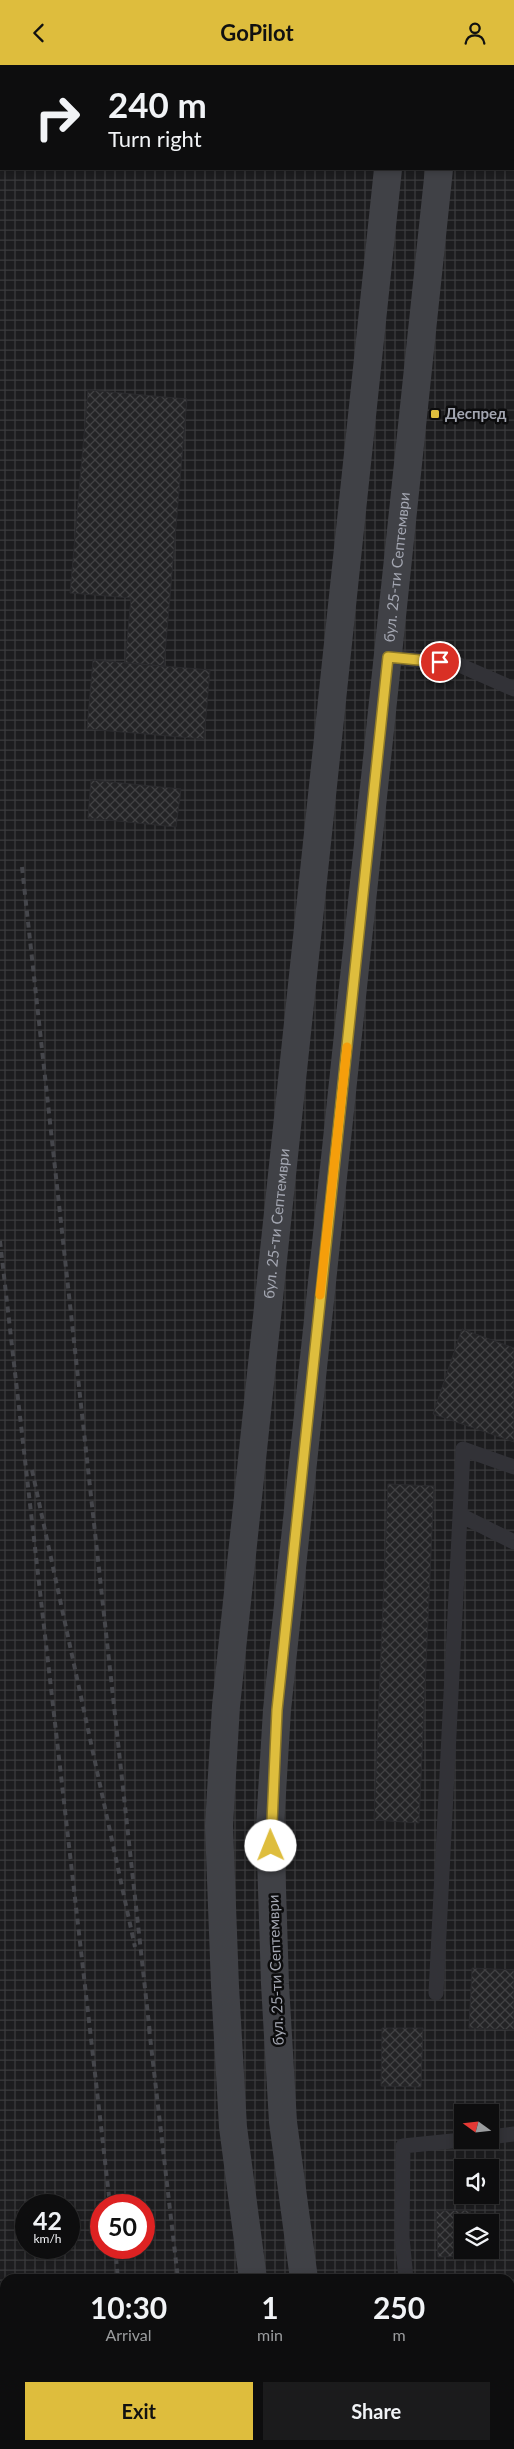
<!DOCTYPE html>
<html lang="en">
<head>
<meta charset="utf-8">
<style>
  :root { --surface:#0d0d0e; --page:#1b1b1c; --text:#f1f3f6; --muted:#9a9c9e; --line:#2d2d2e; --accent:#debd3d }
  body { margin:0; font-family:Lato,sans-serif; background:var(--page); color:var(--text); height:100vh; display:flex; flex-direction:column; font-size:19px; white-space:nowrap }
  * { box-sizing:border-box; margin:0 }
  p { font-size:16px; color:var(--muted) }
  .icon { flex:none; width:28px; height:28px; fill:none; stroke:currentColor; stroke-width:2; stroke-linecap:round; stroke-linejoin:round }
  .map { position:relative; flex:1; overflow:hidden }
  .panel { position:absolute; left:0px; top:2209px; width:515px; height:176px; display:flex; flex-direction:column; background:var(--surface); border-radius:15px 15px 0 0; box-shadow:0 2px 8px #0003,0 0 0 1px var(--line) }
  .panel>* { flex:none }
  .hud { position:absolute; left:0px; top:0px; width:515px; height:105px; box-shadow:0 2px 8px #0003,0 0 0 1px var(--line); background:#0d0d0e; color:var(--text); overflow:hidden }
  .needle { width:32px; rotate:285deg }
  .tools { position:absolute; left:454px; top:2039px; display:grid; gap:10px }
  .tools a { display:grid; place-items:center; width:45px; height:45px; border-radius:0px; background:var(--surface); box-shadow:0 2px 8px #0003,0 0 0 1px var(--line); font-size:25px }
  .speed { position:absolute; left:15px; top:2129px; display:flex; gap:10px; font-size:25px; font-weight:700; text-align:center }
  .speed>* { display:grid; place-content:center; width:65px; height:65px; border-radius:50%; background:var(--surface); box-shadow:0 2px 8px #0003,0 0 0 1px var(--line); line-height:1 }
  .speed small { font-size:12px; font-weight:400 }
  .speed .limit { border:8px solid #d22; background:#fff; color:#111 }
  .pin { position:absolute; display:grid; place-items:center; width:42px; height:42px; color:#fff; margin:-21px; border:2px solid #fff; border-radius:50%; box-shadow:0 1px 5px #0007 }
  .me { position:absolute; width:55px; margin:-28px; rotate:359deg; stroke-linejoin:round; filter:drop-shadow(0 0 4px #0008) }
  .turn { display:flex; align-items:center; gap:18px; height:105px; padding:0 25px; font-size:22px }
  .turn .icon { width:65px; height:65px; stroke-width:2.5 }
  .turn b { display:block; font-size:35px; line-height:42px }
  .eta { display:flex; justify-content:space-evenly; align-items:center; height:85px; text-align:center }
  .eta b { font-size:30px; font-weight:700; line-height:35px }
  .cta { display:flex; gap:10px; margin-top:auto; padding:10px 25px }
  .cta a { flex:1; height:58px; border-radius:0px; background:var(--accent); color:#111; font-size:20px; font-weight:700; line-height:58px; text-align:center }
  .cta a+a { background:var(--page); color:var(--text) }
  header { display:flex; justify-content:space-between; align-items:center; height:65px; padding:0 25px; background:var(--accent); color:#111; font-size:22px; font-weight:700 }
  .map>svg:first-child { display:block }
  .industrial { fill:url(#industrial-grid); fill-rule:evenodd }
  .building { fill:url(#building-cross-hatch); stroke:#2b2b2e }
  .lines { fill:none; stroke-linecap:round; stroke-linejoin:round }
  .lane { stroke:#323237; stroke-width:15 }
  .secondary { stroke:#404146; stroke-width:28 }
  .rail { stroke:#45464b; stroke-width:4; stroke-dasharray:6 5; stroke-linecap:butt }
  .route-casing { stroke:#907b28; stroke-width:12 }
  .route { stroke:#debd3d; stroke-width:9 }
  .slow { stroke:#f59e0b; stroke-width:9 }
  .poi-dot { fill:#debd3d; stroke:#0c0c0d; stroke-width:2 }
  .labels { text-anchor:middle; stroke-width:5; stroke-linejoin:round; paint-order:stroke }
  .poi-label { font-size:15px; font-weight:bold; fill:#a3a6b1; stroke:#0c0c0d; text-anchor:start }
  .street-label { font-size:15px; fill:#a3a6b1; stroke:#0c0c0d }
</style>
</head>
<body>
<header><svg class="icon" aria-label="back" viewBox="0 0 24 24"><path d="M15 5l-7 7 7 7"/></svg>GoPilot<svg class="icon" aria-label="person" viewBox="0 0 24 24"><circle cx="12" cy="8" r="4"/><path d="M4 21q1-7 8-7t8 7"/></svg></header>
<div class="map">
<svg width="514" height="2384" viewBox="0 0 514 2384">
  <defs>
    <pattern id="industrial-grid" width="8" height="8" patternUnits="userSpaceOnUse" patternTransform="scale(1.25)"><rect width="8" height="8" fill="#1d1d1f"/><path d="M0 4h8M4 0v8" fill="none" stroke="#3b3b3d"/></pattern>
    <pattern id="building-cross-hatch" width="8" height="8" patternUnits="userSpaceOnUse" patternTransform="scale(1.25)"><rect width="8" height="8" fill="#242426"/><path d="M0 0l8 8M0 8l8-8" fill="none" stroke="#414143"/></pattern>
  </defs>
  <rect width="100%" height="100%" fill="#111112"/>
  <path class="industrial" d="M0,0h514v2384h-514zM1,1h513v103h-513zM462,2048h28v27h-28zM462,2102h28v28h-28zM26,2140h43v42h-43zM101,2140h43v42h-43zM462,2158h28v27h-28zM5,2214h505v166h-505z"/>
  <path class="building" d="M0,18h1v62h-1z
    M88,325l99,9 -23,267 -39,-3 6,-65 -61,-5z
    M93,595l117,10 -6,69 -117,-10z
    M91,715l90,9 -5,38 -88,-9z
    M462,1264l52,19v94l-81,-28z
    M388,1419l46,2 -15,337 -45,-3z
    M472,1903l42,2v60l-45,-2z
    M382,1963h41l-2,59 -40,-1z
    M470,2145l1,13h-9v27h9l1,6 -34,1 -2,-46z"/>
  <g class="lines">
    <path class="lane" d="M32,0l16,1
      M322,1v-1
      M388,592l69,7 57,25
      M460,1450l3,-66 51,18
      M436,1928l24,-478 54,27
      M490,2072l24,-3
      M406,2214l-4,-42 1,-91 59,-6
      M432,2380l1,4"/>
    <g class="secondary">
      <path d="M399,1v-1"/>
      <path d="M450,1v-1"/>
      <path id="s1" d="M253,2214l-20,-152 -8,-141 -6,-160 7,-120 162,-1537"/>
      <path id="s2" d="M304,2214l-21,-157 -8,-138 -5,-158 7,-116 162,-1541"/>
      <path d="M280,2380l1,4"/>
      <path d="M333,2380l1,4"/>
    </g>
    <path class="rail" d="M22,802l128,1167
      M0,1176l110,964
      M32,1405l103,477
      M149,1963l29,251
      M115,2182l3,32
      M137,2380v4
      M197,2380l1,4"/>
  </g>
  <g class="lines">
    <g class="route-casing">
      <path id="route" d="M271,1781l6,-136 111,-1053 52,5"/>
    </g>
    <use href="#route" class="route"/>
    <path class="slow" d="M320,1230l27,-248"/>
  </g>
  <rect class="poi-dot" x="430" y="344" width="10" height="10" rx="2.5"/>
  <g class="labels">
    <g class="poi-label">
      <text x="445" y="354">Деспред</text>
    </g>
    <g class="street-label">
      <text dy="5" stroke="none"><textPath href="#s2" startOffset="1720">бул. 25-ти Септември</textPath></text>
      <text dy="5" stroke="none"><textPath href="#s1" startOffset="1060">бул. 25-ти Септември</textPath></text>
      <text transform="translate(276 1905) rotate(-92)" y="5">бул. 25-ти Септември</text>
    </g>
  </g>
</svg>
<div class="tools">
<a><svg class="needle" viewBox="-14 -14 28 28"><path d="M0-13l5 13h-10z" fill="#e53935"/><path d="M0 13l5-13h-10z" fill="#9a9c9e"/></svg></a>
<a><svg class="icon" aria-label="sound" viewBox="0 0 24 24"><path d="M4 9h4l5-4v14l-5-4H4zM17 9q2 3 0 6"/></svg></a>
<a><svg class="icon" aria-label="layers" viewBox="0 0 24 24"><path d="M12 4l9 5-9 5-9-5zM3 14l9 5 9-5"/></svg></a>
</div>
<div class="speed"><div>42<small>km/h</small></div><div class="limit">50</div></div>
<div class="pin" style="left:440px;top:597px;background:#d93025"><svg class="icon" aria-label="arrive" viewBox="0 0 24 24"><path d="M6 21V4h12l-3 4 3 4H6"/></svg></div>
<svg class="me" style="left:271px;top:1781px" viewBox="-20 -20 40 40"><circle r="19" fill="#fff"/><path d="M0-13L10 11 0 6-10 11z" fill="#debd3d"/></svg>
<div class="hud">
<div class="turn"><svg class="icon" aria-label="right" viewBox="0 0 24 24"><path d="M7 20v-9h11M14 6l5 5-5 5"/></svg><div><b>240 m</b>Turn right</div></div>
</div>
<section class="panel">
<div class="eta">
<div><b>10:30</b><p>Arrival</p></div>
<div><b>1</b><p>min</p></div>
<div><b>250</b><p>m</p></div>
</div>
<div class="cta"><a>Exit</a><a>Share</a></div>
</section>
</div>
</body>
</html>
